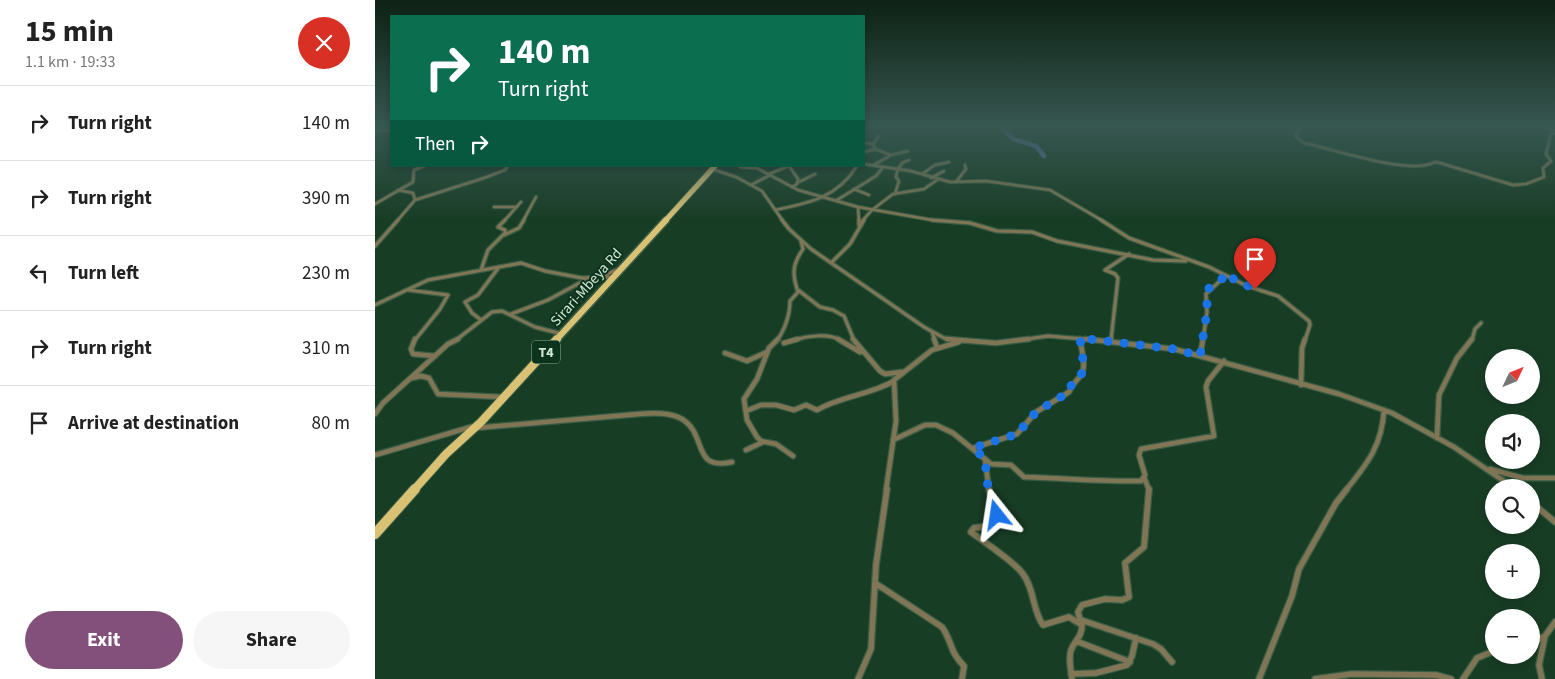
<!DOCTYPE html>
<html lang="en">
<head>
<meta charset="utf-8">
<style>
  :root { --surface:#fff; --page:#f6f6f6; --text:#222; --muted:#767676; --line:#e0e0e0; --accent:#834f7b }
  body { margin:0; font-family:"Source Sans 3",sans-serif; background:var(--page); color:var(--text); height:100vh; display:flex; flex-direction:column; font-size:19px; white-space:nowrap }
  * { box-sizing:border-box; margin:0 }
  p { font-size:16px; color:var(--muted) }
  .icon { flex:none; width:28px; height:28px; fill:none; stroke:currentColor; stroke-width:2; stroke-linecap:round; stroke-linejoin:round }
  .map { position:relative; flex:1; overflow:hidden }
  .panel { display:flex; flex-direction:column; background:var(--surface); width:375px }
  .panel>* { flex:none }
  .guide { position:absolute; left:15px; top:15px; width:475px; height:152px; border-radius:0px; box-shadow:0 2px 8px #0003; background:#0b6e4f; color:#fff; overflow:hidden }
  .needle { width:32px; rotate:47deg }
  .controls { position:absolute; left:1110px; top:349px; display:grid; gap:10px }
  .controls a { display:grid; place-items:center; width:55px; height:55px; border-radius:50%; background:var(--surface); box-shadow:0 2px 8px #0003; font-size:25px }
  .pin { position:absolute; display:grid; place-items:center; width:42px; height:42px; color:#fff; margin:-51px -21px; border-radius:50% 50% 50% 0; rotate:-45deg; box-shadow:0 0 5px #0007 }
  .pin .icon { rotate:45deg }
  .me { position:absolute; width:55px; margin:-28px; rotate:345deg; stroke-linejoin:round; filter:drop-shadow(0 0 4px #0008) }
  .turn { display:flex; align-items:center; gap:18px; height:105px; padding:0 25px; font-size:22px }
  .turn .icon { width:65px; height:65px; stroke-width:2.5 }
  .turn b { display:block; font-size:35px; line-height:42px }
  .then { display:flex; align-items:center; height:48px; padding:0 25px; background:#0003; gap:10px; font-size:19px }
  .round { display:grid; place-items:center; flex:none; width:52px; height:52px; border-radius:26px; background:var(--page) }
  .summary { display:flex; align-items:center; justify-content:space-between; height:85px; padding:0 25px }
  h1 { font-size:30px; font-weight:700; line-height:38px }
  .action { display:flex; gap:10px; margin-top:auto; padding:10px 25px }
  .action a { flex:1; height:58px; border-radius:30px; background:var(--accent); color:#fff; font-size:20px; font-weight:700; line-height:58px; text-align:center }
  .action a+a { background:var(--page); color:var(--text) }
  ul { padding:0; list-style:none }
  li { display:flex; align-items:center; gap:15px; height:75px; padding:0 25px; border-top:1px solid var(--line) }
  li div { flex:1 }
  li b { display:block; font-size:19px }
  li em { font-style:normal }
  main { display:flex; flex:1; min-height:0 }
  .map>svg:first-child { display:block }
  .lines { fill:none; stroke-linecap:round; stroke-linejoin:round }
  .river { stroke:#606fb5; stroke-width:4.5 }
  .minor-far3-casing { stroke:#395c45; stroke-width:4.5 }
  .minor-far2-casing { stroke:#395c45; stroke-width:5.5 }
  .minor-far1-casing { stroke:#395c45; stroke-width:7 }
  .minor-casing { stroke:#395c45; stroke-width:8 }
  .trunk-far3-casing { stroke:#395c45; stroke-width:7 }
  .trunk-far2-casing { stroke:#395c45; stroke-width:9 }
  .trunk-far1-casing { stroke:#395c45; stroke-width:10 }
  .trunk-casing { stroke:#395c45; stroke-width:12 }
  .minor-far3 { stroke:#807655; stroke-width:2.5 }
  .minor-far2 { stroke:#807655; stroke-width:3 }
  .minor-far1 { stroke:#807655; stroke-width:4.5 }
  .minor { stroke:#807655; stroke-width:5.5 }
  .trunk-far3 { stroke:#dac275; stroke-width:5 }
  .trunk-far2 { stroke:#dac275; stroke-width:6 }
  .trunk-far1 { stroke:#dac275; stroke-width:8 }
  .trunk { stroke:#dac275; stroke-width:10 }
  .route { stroke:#1a73e8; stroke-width:9; stroke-dasharray:0 16.2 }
  .labels { text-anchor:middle; stroke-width:4; stroke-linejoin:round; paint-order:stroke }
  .shield { fill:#0c331b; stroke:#97b19f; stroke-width:1 }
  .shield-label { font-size:14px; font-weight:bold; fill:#d2e7d7 }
  .street-label { font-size:15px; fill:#d2e7d7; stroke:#0c331b }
</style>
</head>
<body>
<main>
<section class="panel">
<div class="summary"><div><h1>15 min</h1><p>1.1 km · 19:33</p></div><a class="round" style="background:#d93025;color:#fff"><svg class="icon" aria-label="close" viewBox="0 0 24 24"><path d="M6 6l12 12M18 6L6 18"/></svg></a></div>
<ul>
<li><svg class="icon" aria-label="right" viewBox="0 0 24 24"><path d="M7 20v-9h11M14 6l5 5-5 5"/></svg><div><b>Turn right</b></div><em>140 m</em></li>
<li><svg class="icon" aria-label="right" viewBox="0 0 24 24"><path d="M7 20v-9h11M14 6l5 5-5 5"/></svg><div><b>Turn right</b></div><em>390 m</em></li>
<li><svg class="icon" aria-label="left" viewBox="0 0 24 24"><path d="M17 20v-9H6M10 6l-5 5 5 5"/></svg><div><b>Turn left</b></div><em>230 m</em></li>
<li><svg class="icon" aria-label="right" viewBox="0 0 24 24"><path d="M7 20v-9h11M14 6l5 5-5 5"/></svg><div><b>Turn right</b></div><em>310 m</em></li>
<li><svg class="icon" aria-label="arrive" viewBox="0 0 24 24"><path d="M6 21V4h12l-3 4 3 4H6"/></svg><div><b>Arrive at destination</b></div><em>80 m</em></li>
</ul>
<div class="action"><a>Exit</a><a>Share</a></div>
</section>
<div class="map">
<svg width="1180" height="679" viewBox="0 0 1180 679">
  <rect width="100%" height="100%" fill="#183d25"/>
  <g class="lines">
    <path class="river" d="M624,126l14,13 23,7 8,10"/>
    <g class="minor-far3-casing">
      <path id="minor-far3" d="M926,126l-6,10 9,7c30,6 106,33 131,19l5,1 73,22 13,-1 18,-7 -1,-9 8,-7 -5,-7 5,-20 4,-1
        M1165,126l15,5
        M818,127l5,-1
        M0,131l16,-1
        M489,143l9,1
        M489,152l11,-3
        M516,155l17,-4
        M489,164l47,7 39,11 36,-1 64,9 53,31
        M499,165l17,-10 -16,-6 -2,-5 6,-8
        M378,166l45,24 60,17 80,14
        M365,167l15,1
        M524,168l3,-5 7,-3
        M337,169l24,8 26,14 21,30
        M394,174l20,-8 9,13 -1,5 -5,3
        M547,174l13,-9 14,-3
        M556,178l13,-7
        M581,182l10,-13 -1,-4
        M422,183l18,-9
        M376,185l19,-10
        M479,189l15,6
        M520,194l4,-13 -3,-4 2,-9
        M40,200l69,-22 21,-8 3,-4
        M462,200l39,-24 7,-9
        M0,204l38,-22 1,-12 10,-4
        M119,207h22
        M483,207l1,14
        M400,210c34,-7 62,-12 82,-44
        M22,221l18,-21 -2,-7 -15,-3
        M129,221l17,-19
        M148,221l13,-24
        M487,221l10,-11 21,-16 31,-5 13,-9"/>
    </g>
    <g class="minor-far2-casing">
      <path id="minor-far2" d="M407,220l7,9 22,20 113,78 20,11 11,2
        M484,220v5
        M557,220l38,3 27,8 35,1 25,9 96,19 33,1
        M726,220l28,18 80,29 38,19 31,10 31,25 1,4 -5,15
        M129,235l15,-7 5,-8
        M0,246l23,-26
        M457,262l18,-18 14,-24
        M106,270l7,-20 17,-17v-3l-7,-3 7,-7
        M226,276l19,-7
        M34,290l39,5 -8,14 -25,31
        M423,290l22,17 13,3 11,6 10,24
        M0,305l53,-25 93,-17 24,8 37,7 30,-1
        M136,314l37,-14 39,-21
        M106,320l-9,-7 -7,-11 13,-7 21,-28
        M557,332l3,8
        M81,340l36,-28 10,-1 33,16 27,7
        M402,340c8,-10 13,-26 13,-39l8,-9c-6,-18 -6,-27 5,-43l-2,-8
        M419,340c13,-4 34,-7 46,0
        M645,340l28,-4 48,4
        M736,340l7,-62 -3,-4 -10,-4 24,-16
        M828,340l4,-28 -1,-18 16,-15 1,-5
        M1097,340l3,-11 6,-6"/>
    </g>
    <g class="minor-far1-casing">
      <path id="minor-far1" d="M40,339l-4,10 2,5 22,2
        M403,339l-9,9 -12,31 -13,20 3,21 10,17 4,4 15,3 17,12
        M463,339l22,13
        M478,339l27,32 5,3 17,-2
        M559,339l3,8
        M572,339l49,4 33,-4
        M710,339l89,10 165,45 53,19 62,34 60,41
        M736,342v-3
        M409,343l14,-4
        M350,353l22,8 20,-9
        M825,356l3,-17
        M37,378l9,-2 8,2 9,16 64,3
        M926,385l1,-37 3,-9
        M371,411l15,-6h15l18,5 12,-5 11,5c24,-14 53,-15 77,-29
        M0,414l8,-11 65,-59 10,-5
        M100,428l164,-14c14,-1 31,-2 43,5 26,16 9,52 50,43
        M1062,438l2,-43 18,-37 15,-19
        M518,440l32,-15h11l17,8 38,31 20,1 13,12c39,1 78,5 117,4l4,-6 -6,-20 2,-6 73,-13 -8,-49 2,-6 16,-20
        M598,448l44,-14 19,-22 33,-20c3,-8 7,-10 12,-17 6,-9 0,-26 -1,-36
        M371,450l17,-8
        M0,455l99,-29
        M610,459l4,31
        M1115,469l33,9h32
        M769,477l5,13
        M511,490l10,-69 -2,-41 38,-30 27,-8
        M971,490c22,-27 36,-45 38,-80"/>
    </g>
    <g class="minor-casing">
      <path id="minor" d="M614,489l7,29 -8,8 -14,2 -3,4c13,10 44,30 52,42 12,16 9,36 20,51l26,-8 13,8c0,12 -7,15 -11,25 -3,9 0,20 1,29
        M1156,502l24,20
        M500,583l67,44c11,16 7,24 22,39l-2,13
        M706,620l72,24 8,5 11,13
        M706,623l-3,-11 4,-7 23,-6 17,1 7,-3 -4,-34 19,-16 5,-58
        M701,641l54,21
        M1156,643l14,-7 10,-14
        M696,674l25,-1 31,-8 5,-9 4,-18
        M483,679l13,-30 5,-84 11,-76
        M884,679l33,-83 7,-27 37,-66 11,-14
        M940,679l37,-5 84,1 15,4
        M1088,679l14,-21 17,-7
        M1167,679l-3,-14 6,-29"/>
    </g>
    <g class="trunk-far3-casing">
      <path id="trunk-far3" d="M290,221l50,-55"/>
    </g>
    <g class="trunk-far2-casing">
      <path id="trunk-far2" d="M181,340l110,-120"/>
    </g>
    <g class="trunk-far1-casing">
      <path id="trunk-far1" d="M39,490l32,-36 35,-32 76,-83"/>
    </g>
    <g class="trunk-casing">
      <path id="trunk" d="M0,534l40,-45"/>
    </g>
    <use href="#minor-far3" class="minor-far3"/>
    <use href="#minor-far2" class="minor-far2"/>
    <use href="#minor-far1" class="minor-far1"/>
    <use href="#minor" class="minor"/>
    <use href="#trunk-far3" class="trunk-far3"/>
    <use href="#trunk-far2" class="trunk-far2"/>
    <use href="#trunk-far1" class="trunk-far1"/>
    <use href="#trunk" class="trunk"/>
  </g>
  <linearGradient id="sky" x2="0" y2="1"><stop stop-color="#0d2214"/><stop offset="0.57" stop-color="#375751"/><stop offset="1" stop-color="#375751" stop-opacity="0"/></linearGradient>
  <rect width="1180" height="221" fill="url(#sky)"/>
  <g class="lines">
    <path class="route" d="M622,515l-10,-33 -2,-23 -12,-11 44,-14 19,-22 33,-20 3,-9 9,-8 3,-7 -4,-30 94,11 26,7 7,-44v-18l2,-6 13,-9 1,-5 32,15"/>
  </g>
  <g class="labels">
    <rect class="shield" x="157" y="340.5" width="28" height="23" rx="4"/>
    <g class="shield-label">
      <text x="171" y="357">T4</text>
    </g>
    <g class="street-label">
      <text transform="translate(211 287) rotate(-48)" y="5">Sirari-Mbeya Rd</text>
    </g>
  </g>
</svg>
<div class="controls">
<a><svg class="needle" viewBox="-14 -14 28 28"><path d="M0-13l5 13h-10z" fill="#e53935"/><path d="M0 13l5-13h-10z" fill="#767676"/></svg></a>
<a><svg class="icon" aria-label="sound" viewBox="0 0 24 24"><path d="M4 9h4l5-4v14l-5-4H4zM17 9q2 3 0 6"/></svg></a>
<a><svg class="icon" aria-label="search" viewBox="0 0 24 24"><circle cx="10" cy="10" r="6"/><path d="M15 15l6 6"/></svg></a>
<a>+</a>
<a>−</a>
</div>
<div class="pin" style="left:880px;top:289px;background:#d93025"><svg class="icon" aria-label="arrive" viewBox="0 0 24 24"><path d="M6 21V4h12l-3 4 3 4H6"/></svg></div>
<svg class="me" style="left:622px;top:515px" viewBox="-20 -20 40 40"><path d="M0-17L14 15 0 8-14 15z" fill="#1a73e8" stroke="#fff" stroke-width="4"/></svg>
<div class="guide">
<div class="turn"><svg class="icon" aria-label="right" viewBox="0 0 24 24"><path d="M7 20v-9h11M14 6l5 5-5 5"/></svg><div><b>140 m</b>Turn right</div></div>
<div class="then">Then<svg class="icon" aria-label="right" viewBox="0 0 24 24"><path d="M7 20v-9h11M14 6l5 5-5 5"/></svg></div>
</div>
</div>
</main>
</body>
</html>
